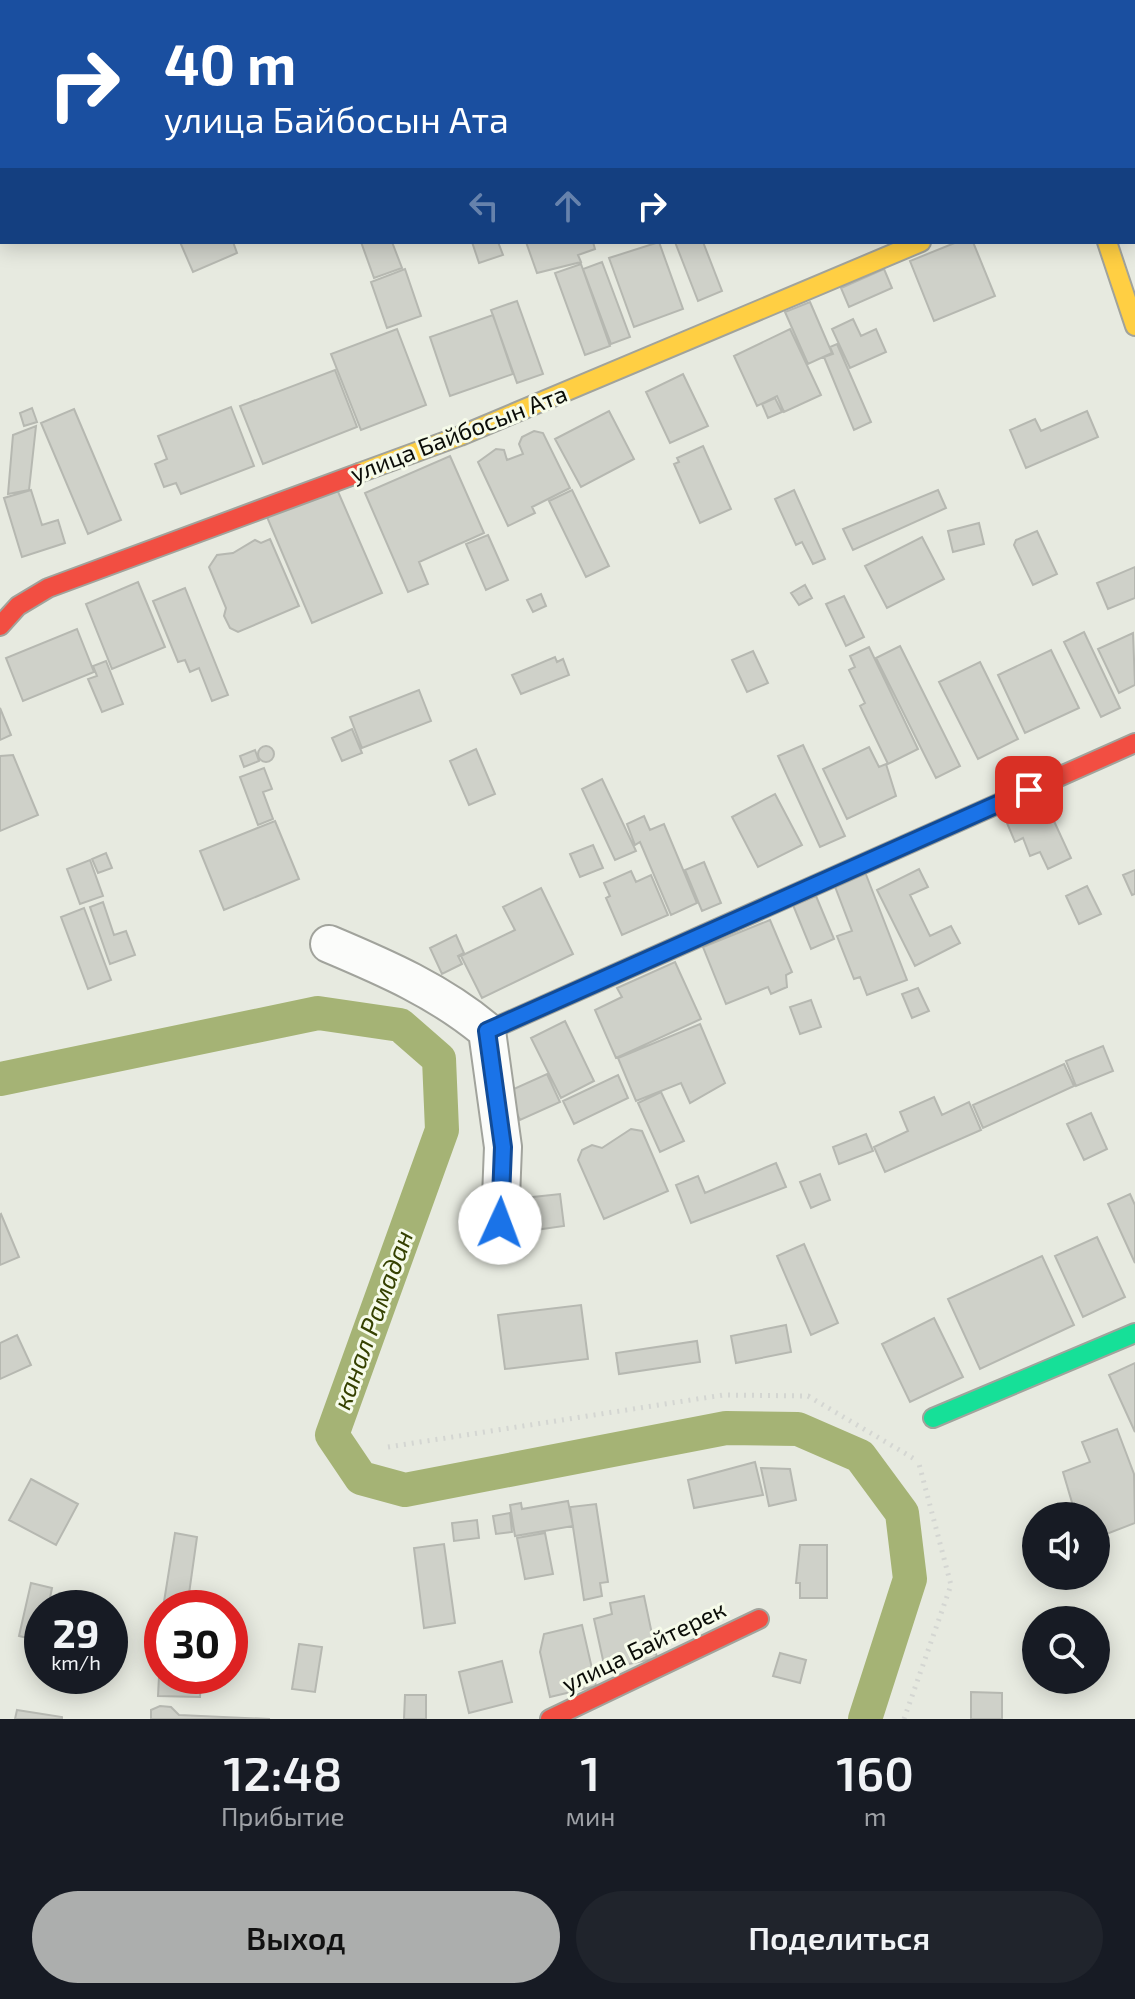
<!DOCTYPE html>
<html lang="ru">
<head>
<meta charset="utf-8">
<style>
  :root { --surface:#171b24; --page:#20242c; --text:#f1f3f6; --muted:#9ea1a6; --accent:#acaead }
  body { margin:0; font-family:"Exo 2",sans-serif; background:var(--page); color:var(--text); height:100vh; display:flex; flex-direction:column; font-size:30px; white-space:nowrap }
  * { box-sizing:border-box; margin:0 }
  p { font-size:26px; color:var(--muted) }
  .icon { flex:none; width:44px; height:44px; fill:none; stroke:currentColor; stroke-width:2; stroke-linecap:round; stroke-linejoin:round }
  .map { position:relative; height:1719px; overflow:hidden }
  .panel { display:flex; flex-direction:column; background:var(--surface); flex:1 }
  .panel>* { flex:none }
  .banner { position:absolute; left:0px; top:0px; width:1136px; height:244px; box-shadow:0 4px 20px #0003; background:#1a4fa0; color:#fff; overflow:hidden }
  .buttons { position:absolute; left:1022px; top:1502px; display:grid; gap:16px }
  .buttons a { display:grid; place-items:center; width:88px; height:88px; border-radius:50%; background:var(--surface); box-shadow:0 4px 20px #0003; font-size:40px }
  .speed { position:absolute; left:24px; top:1590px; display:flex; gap:16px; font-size:40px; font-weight:700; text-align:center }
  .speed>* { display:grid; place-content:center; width:104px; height:104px; border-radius:50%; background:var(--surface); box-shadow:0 4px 20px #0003; line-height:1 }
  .speed small { font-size:20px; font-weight:400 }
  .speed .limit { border:12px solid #d22; background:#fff; color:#111 }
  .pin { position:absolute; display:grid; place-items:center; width:68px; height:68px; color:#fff; margin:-34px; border-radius:16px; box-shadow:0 4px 12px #0006 }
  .me { position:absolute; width:88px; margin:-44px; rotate:2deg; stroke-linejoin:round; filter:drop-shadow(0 0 6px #0008) }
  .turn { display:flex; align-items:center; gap:28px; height:168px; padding:0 32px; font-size:36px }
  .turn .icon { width:104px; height:104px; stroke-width:2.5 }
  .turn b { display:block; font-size:56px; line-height:68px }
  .lanes { display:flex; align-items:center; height:76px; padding:0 32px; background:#0003; justify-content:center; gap:40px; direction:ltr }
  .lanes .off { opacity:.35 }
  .eta { display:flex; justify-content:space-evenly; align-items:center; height:136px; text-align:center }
  .eta b { font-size:48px; font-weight:600; line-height:56px }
  .cta { display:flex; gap:16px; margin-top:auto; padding:16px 32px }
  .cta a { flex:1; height:92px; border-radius:48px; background:var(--accent); color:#111; font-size:32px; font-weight:600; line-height:92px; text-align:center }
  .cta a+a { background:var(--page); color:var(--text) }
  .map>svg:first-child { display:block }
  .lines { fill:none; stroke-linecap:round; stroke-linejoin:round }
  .canal { stroke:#a5b375; stroke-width:34 }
  .building { fill:#cfd1c9; stroke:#b6b8b1; stroke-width:2 }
  .street-casing { stroke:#a1a39c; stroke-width:40 }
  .fast-casing { stroke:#a1a39c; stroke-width:22 }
  .slow-casing { stroke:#a1a39c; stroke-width:22 }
  .jam-casing { stroke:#a1a39c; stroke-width:22 }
  .path { stroke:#d4d6d2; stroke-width:5; stroke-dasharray:2 6; stroke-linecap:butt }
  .street { stroke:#fbfcfa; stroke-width:36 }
  .fast { stroke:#16e098; stroke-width:18 }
  .slow { stroke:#ffcf43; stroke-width:18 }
  .jam { stroke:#f24e42; stroke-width:18 }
  .route-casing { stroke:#114b97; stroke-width:20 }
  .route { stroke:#1a73e8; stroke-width:14 }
  .labels { text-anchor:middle; stroke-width:6; stroke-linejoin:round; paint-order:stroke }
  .street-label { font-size:24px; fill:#0b0d08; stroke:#f6fbea }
  .water-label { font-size:26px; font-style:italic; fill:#354100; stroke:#f6fbea }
</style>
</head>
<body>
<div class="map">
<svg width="1135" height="1719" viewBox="0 0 1135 1719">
  <rect width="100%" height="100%" fill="#e7eae0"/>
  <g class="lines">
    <path class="canal" d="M0,1079l318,-66 82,12 39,34 3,71 -110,305 29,43 44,12 321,-62 72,1 62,27 42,57 8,66 -45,140"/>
  </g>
  <path class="building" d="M147,0h50l1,2h-55z
    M283,0h56v2h-56z
    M1080,0h55v35l-1,-33z
    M180,242h53l4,11 -44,19z
    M361,242h31l10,26 -28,10z
    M472,242h26l5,13 -24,8z
    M526,242h67l2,7 -17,6 3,7 -44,11z
    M659,242l24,67 -49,18 -25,-69z
    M675,242h28l19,49 -24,10z
    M957,242h16l22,54 -61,25 -24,-60z
    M602,262l28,75 -19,7 -28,-75z
    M581,264l29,82 -25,9 -30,-82z
    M405,269l16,47 -34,12 -16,-46z
    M884,269l8,19 -43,19 -8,-19z
    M517,301l26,73 -26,9 -26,-73z
    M810,302l22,51 -24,11 -23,-52z
    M493,315l20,59 -63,22 -20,-59z
    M853,319l8,17 15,-7 10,23 -36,16 -18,-39z
    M397,329l29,76 -65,25 -30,-76z
    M790,329l31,66 -37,17 -7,-16 -20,10 -23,-50z
    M837,344l34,78 -17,8 -30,-73 9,-3 -3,-7z
    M335,370l22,57 -94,37 -23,-58z
    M683,374l25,52 -38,17 -24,-51z
    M775,398l7,14 -14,6 -6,-14z
    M231,407l23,59 -73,28 -5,-11 -12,4 -9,-23 12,-5 -9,-23z
    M32,408l5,14 -13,4 -4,-13z
    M74,409l47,111 -33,14 -47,-111z
    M609,411l25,48 -53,28 -26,-48z
    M1087,411l11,26 -72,31 -16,-38 25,-11 6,12z
    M36,426l-7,64 -21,4 5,-59z
    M534,431l9,2 27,55 -38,19 3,6 -27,13 -30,-64 18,-13 8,1 3,10 16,-6 -4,-10 3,-7z
    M703,446l28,63 -31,14 -26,-59 5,-2 -2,-4z
    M450,456l34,77 -65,29 9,22 -20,8 -43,-99z
    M336,487l46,106 -70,30 -45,-106z
    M31,490l11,35 16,-5 7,23 -43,14 -18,-59z
    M572,490l37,76 -23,11 -37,-76z
    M794,490l31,69 -12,5 -11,-22 -6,3 -21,-46z
    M938,490l8,18 -93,42 -10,-21z
    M979,523l5,21 -31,8 -5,-21z
    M1037,531l20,43 -24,11 -19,-40 2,-5z
    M488,535l20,45 -22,10 -20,-46z
    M922,537l22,42 -57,29 -22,-42z
    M270,539l29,67 -61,26 -8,-4 -6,-12 2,-8 -17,-41 8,-12 16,-2 22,-13 6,3z
    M1135,567v31l-27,11 -11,-26z
    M138,582l27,65 -53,22 -26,-65z
    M805,585l7,13 -13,7 -8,-12z
    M185,588l43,107 -16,6 -13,-33 -9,4 -5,-12 -7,2 -25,-61z
    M541,594l5,12 -13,6 -6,-12z
    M844,596l20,41 -18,9 -20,-42z
    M77,629l17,43 -71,29 -17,-43z
    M1084,632l36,76 -19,9 -37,-75z
    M1133,633l2,52 -16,8 -21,-44z
    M900,646l60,120 -24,12 -60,-120z
    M869,647l49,102 -30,15 -28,-58 5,-3 -16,-33 6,-3 -5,-11z
    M1051,650l28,58 -54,25 -27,-58z
    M753,651l15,32 -21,9 -15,-32z
    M555,657l2,5 6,-3 6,16 -48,19 -9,-19z
    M106,661l17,43 -21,8 -14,-33 9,-3 -4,-10z
    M980,662l38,77 -40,20 -39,-77z
    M419,690l12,31 -69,27 -12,-31z
    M0,708l11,27 -11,5z
    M352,729l10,24 -20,8 -10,-23z
    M803,745l42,91 -25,11 -42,-91z
    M258 754a8 8 0 1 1 16 0a8 8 0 1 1-16 0Z
    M869,747l10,20 7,-3 10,32 -49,23 -24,-50z
    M476,749l19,45 -26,11 -19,-44z
    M255,750l4,11 -15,6 -4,-11z
    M13,755l25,60 -38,16v-75z
    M264,768l8,21 -9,3 10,27 -15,6 -18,-48z
    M602,779l34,72 -21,9 -33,-71z
    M775,794l27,51 -44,22 -26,-50z
    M1042,795l29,63 -23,11 -8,-17 -10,4 -7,-18 -8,4 -11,-26z
    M644,816l6,14 14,-6 33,79 -26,12 -31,-73 -5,3 -8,-21z
    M275,821l24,58 -75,31 -24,-59z
    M593,845l10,23 -23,9 -10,-23z
    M106,853l6,15 -14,5 -6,-14z
    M90,860l13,36 -23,8 -13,-35z
    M704,862l17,41 -19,8 -17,-41z
    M919,869l9,18 -18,8 20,41 21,-10 9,17 -45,23 -38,-76z
    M1135,870v24l-3,1 -9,-20z
    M631,871l5,11 15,-7 17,40 -46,20 -16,-37 4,-2 -6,-13z
    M865,872l42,108 -40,15 -7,-18 -6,2 -17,-43 15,-5 -18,-47z
    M1087,886l14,28 -22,10 -13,-28z
    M541,888l32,66 -91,44 -21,-42 54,-26 -12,-23z
    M816,896l18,43 -23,10 -18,-44z
    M103,902l11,33 12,-4 9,24 -25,9 -20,-57z
    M84,908l27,72 -23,9 -27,-72z
    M770,920l22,52 -6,3 1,12 -16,7 -3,-7 -42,17 -23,-57z
    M456,935l8,18 -6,3 4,8 -20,10 -12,-26z
    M675,962l26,57 -85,39 -21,-48 27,-13 -5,-9z
    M918,988l11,23 -17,7 -10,-24z
    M811,1000l10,27 -21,7 -10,-27z
    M565,1021l29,60 -33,17 -30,-60z
    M700,1024l25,59 -35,20 -9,-20 -45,18 -18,-43z
    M1103,1046l10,25 -37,15 -10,-25z
    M1064,1064l10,22 -91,42 -10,-23z
    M547,1074l13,28 -40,18 -13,-28z
    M618,1075l10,23 -54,26 -11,-23z
    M661,1092l23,49 -24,11 -22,-49z
    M934,1097l8,18 27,-13 12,28 -96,42 -11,-25 34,-16 -8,-19z
    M1091,1113l16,36 -23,11 -17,-36z
    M631,1129l11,2 26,60 -64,28 -26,-59 4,-10 10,-5 10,3z
    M866,1134l7,17 -34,13 -6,-17z
    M776,1163l10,24 -95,36 -15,-38 22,-9 7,17z
    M820,1174l10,26 -19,8 -11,-26z
    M560,1194l4,32 -36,5 -4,-33z
    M1130,1194l5,11v58l-27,-59z
    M1,1214l18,43 -19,8v-50z
    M1097,1237l28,60 -42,20 -28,-61z
    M804,1244l34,79 -27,12 -34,-79z
    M1042,1256l32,69 -94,44 -32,-70z
    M581,1305l7,54 -83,10 -7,-54z
    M934,1318l29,59 -53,25 -28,-58z
    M786,1325l5,27 -55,11 -5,-27z
    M17,1335l14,30 -31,14v-36z
    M697,1341l3,21 -81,12 -3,-21z
    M1135,1363v69l-26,-57z
    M1117,1429l17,45 1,49 -39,15v-22h-20l-13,-44 27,-10 -8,-20z
    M755,1462l8,33 -69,13 -6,-28z
    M761,1468l29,1 6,31 -27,6z
    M31,1479l47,25 -22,41 -47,-25z
    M568,1501l5,25 -58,10 -5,-31 11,-2 1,6z
    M596,1504l12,78 -8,1 2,13 -18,4 -14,-93z
    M510,1513l2,19 -16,2 -3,-18z
    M477,1520l2,18 -25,3 -2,-18z
    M175,1533l22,4 -10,71h-24z
    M545,1533l8,41 -28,5 -8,-41z
    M444,1544l11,79 -31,5 -10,-80z
    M800,1545h27v53h-27v-15h-4z
    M31,1583l21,5 -4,20h-6l-2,33 -21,-5z
    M644,1596l13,62 -52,11 -11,-50 18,-5 -2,-11z
    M582,1625l14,61 -46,11 -10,-45 4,-18z
    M299,1644l23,3 -7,45 -23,-3z
    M780,1653l26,7 -6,23 -27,-7z
    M160,1656l2,20h39l-1,21 -42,-1z
    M502,1661l10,41 -43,11 -10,-41z
    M971,1692l31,1v26h-31z
    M405,1695h21v24h-22z
    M160,1706l11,1 8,8 91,4h-119v-9z
    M17,1710l45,7v2h-47z"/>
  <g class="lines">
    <g class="street-casing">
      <path id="street" d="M1027,0l1,2
        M40,2l5,-2
        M0,19l2,-1
        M329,944c57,24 110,47 158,87l16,116 -3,76"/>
    </g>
    <g class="fast-casing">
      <path id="fast" d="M933,1418l202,-85"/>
    </g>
    <g class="slow-casing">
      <path id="slow" d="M1107,242l28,84
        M359,473l101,-37 461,-194"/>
    </g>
    <g class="jam-casing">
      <path id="jam" d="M0,626l18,-20 30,-18 311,-115
        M487,1031l648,-288
        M550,1719l209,-100"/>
    </g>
    <path class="path" d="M388,1447l335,-52 85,1 110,65
      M904,1719l47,-134 -33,-125"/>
    <use href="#street" class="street"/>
    <use href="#fast" class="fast"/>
    <use href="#slow" class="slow"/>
    <use href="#jam" class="jam"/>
  </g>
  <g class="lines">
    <g class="route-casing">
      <path id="route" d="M500,1223l3,-76 -16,-116 542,-241"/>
    </g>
    <use href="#route" class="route"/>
  </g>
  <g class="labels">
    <g class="street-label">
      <text transform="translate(459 434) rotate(-21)" y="8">улица Байбосын Ата</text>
      <text transform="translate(644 1647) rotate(-26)" y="8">улица Байтерек</text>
    </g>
    <g class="water-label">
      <text transform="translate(373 1320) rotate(-70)" y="9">канал Рамадан</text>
    </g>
  </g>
</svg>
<div class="buttons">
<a><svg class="icon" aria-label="sound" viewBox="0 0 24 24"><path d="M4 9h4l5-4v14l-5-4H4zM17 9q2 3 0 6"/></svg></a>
<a><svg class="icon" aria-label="search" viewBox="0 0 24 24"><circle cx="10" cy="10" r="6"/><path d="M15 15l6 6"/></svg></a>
</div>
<div class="speed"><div>29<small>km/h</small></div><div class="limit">30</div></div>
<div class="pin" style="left:1029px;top:790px;background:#d93025"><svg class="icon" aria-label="arrive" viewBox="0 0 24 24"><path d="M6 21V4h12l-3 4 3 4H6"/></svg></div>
<svg class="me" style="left:500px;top:1223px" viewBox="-20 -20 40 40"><circle r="19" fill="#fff"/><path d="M0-13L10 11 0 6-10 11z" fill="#1a73e8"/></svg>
<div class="banner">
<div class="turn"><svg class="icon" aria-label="right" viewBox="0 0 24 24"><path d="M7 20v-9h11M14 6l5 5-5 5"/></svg><div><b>40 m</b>улица Байбосын Ата</div></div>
<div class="lanes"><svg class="icon off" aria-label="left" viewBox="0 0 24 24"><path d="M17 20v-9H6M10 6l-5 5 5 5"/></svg><svg class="icon off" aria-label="ahead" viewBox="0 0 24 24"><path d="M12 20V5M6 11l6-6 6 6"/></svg><svg class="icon" aria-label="right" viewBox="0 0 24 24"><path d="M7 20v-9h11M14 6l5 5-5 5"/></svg></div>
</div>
</div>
<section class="panel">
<div class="eta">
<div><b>12:48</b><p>Прибытие</p></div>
<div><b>1</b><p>мин</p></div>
<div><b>160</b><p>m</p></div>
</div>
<div class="cta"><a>Выход</a><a>Поделиться</a></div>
</section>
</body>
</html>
